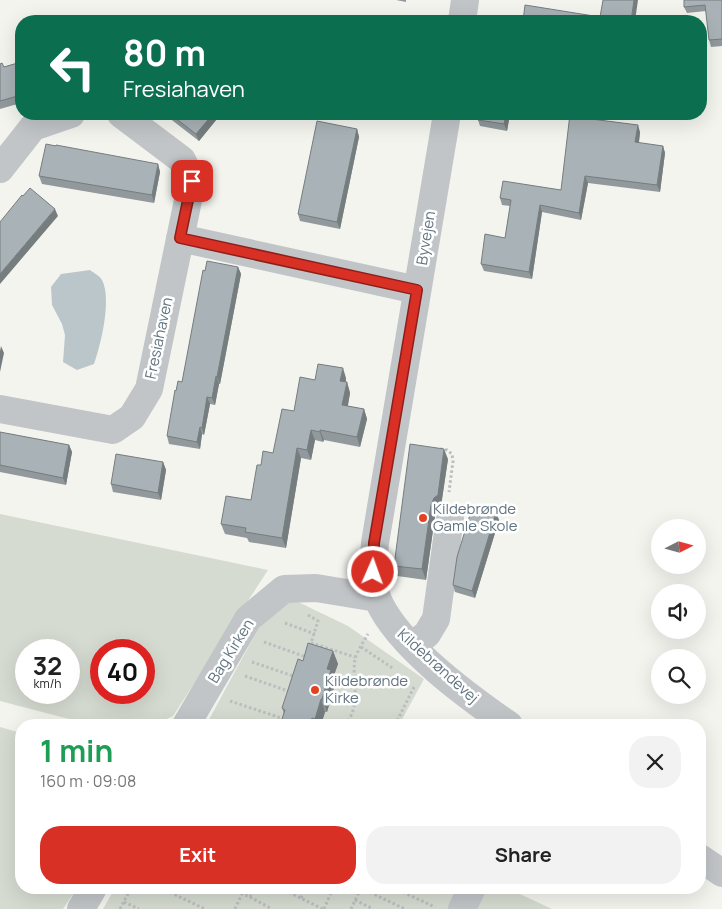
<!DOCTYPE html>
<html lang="en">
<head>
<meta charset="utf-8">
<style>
  :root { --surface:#fff; --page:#f2f2f2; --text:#222; --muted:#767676; --accent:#d93025 }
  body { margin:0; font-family:Manrope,sans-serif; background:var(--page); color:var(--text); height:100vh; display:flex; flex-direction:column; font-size:19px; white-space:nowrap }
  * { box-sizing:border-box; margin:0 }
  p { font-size:16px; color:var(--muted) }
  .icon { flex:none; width:28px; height:28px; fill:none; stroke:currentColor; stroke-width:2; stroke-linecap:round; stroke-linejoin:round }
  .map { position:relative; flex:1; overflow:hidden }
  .side { position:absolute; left:15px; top:719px; width:691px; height:175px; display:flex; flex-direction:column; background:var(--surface); border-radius:20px; box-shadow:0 5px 20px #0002 }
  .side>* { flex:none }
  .top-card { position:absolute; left:15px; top:15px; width:692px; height:105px; border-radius:20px; box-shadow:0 5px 20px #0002; background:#0b6e4f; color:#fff; overflow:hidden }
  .needle { width:32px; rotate:84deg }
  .controls { position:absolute; left:651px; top:519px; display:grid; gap:10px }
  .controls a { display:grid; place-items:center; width:55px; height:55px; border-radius:50%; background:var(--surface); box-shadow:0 5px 20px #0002; font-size:25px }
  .speed { position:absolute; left:15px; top:639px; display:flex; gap:10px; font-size:25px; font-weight:700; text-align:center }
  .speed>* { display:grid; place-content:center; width:65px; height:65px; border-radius:50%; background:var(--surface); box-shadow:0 5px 20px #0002; line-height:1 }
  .speed small { font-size:12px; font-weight:400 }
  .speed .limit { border:8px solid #d22; background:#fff; color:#111 }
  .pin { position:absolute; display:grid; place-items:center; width:42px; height:42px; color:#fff; margin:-21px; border-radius:10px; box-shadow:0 2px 8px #0006 }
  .me { position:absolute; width:55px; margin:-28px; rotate:2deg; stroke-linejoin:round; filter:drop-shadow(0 0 4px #0008) }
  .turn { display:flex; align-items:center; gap:18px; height:105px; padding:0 25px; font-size:22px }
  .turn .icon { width:65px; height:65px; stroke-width:2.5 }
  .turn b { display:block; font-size:35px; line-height:42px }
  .round { display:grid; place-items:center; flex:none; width:52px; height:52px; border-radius:20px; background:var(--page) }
  .head { display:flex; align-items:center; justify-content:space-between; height:85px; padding:0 25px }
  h1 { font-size:30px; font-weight:700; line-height:38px; color:#1e9e55 }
  .button { display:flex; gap:10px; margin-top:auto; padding:10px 25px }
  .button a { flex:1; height:58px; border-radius:20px; background:var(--accent); color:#fff; font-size:20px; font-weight:700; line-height:58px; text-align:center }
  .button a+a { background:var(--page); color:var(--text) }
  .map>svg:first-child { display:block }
  .green { fill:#d5dbd0; fill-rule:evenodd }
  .water { fill:#bac6ca }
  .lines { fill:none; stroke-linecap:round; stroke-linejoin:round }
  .path { stroke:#bbbdbf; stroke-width:3; stroke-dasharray:2.5 2.5; stroke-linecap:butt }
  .minor { stroke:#c1c5c8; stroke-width:28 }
  .wall { fill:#91999d }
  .shaded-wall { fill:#767d7f }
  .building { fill:#a9b2b6; stroke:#767d7f }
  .route-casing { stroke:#8d1f18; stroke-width:12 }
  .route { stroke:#d93025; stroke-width:9 }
  .poi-dot { fill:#e4411f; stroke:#fff; stroke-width:2 }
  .labels { text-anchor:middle; stroke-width:5; stroke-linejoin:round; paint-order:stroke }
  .street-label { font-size:15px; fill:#627581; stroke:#fff }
  .poi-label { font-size:15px; fill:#627581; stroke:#fff; text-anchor:start }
</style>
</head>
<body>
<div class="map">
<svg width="722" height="909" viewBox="0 0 722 909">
  <rect width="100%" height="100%" fill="#f4f4ef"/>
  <path class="green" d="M0,514l268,56 -95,146 -19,9h-62l-92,-24zM26,650h43v42h-43zM101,650h43v42h-43z
    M292,599l56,27 76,53 -25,46h-193l52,-96z
    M0,727l21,6v155h56l-14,21h-63z
    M115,888h392l45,21h-449z"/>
  <path class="water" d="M90,270c4,3 10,6 12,10 10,19 -1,64 -8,84l-17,6 -14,-8 2,-27 -3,-11 -10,-19 -1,-18 10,-13z"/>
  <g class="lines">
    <path class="path" d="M440,449l7,1 5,4 1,7 -4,31
      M308,615l10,6 -7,22
      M285,623l30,11
      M264,642l42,15
      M311,643l44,14
      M361,647l33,22
      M252,662l44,15
      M245,676l46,16
      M230,701l54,18
      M345,725c18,-23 6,-41 10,-66 2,-8 9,-18 13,-25
      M395,725l20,-40
      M161,888l44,21
      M228,888l6,2
      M235,888l-1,2 8,4
      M280,888l43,21
      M361,888l44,21
      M394,888l41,19
      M432,888l10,5
      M250,897l22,12
      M301,898l4,-10
      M355,900l18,9
      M124,902l15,7
      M120,909l11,-21
      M235,909l7,-15 8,3 5,-9
      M324,909l9,-21
      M351,909l10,-21"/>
    <path class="minor" d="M462,21l3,-21
      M447,114l-72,429c-1,16 -4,41 3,57 20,46 89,96 131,125
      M0,169l33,-42 38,-13
      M180,238l237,52
      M0,409l113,21 19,-13 17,-28 43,-208 -10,-21 -61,-46
      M412,646l15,-12 9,-15 14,-101
      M186,725l62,-106 36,-30 32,-1 61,10
      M700,858l22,15
      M81,909l12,-21
      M462,909l10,-21"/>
  </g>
  <path class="wall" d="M396,0h10v2z
    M722,0v46l-11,1 -2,-7 -3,-29 -19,2 -3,-6z
    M21,62v41l-21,6v-45l4,3z
    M164,114h57l-22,27z
    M510,114l-3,17 -27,-5 -2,-6z
    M593,119l47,13 -1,11 24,3 2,7 -5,39 -72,-9 -7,37 -39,-8 -10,67 -48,-8 -3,-7 24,-26 5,-32 -8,-1 -2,-7 61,-8z
    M357,129l2,8 -19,92 -40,-8 -2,-7z
    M158,164l2,8 -6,31 -112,-19 -3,-8z
    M238,267l3,7 -21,110h-1l-4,21 -5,-1 -6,31 -2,-1 -2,15 -31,-5 -2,-8 15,-54 23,-111z
    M346,378v4h1l3,11 -2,13 16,3 3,10 -7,28 -36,-7 -1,2 -8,-2 -4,20 -10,-2 -15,90 -37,-6 -2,-4 -22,-4 -4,-10 30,-24 10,-35 12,-12 21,-42 21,-31z
    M0,432l69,13 3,7 -6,33 -66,-13z
    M448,459l-7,47 -4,3 -2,7 -9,64 -29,-4 -3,-10z
    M163,462l3,8 -5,30 -48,-8 -2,-8z
    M496,513l3,7 -24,78 -20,-6 -2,-7z
    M333,651l5,13 -5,14 2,6 -8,28h-2l-4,13h-41l4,-11 -2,-6 21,-47z"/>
  <path class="shaded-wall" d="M634,0h4l-3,21h-4z
    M213,114h8l-22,27 -3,-7z
    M506,114h4l-3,17 -3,-7z
    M638,125l2,7 -2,17 -3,-7z
    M357,129l2,8 -19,92 -3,-7z
    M663,146l2,7 -5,39 -3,-7z
    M158,164l2,8 -6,31 -2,-8z
    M585,176l3,7 -7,37 -2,-7z
    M540,205l2,7 -10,67 -3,-7z
    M55,209l3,7 -58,68v-10z
    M238,267l3,7 -21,110 -3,-7z
    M1,346l3,7 -4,19v-21z
    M343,368l3,10 -2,13 -4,-10z
    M216,376l3,8 -4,21 -3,-7z
    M347,382l3,11 -4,22 -4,-10z
    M207,397l3,7 -6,31 -2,-7z
    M364,409l3,10 -7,28 -3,-10z
    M200,427l2,7 -2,15 -3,-7z
    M311,430l4,10 -4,20 -4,-10z
    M320,430l4,10 -1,2 -3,-10z
    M69,445l3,7 -6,33 -3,-7z
    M297,448l4,10 -15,90 -4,-10z
    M444,449l4,10 -7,47 -4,3 -2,7 -9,64 -4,-11 9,-64z
    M163,462l3,8 -5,30 -3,-7z
    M496,513l3,7 -24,78 -3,-7z
    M333,651l5,13 -5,14 2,6 -8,28 -5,-13 5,-30z
    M321,699l4,13 -4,13h-4l-2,-6z
    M312,718l2,7h-5z"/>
  <path class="building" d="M603,0h31l-3,21h-108l2,-16 75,12z
    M684,0h38v39l-13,1 -4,-35 -21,2z
    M21,62v33l-21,6v-37l2,-1 2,4z
    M170,114h43l-17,20z
    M479,114h27l-2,10 -26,-4z
    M570,114h21v5l47,6 -3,17 28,4 -6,39 -72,-9 -6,37 -39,-8 -11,67 -48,-8 4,-30 20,4 6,-38 -11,-2 3,-17 58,9z
    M317,121l40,8 -20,93 -39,-8z
    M46,144l10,2v-1l102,19 -6,31 -113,-19z
    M30,188l25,21 -55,65v-52l22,-27 1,1z
    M207,261l31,6 -21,110 -1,-1 -4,22 -5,-1 -5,31 -2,-1 -3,15 -30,-6 8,-46 1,1 2,-10 4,1 21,-112 2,1z
    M318,364l25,4 -3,13 7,1 -5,23 22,4 -7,28 -37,-7v2l-9,-2 -4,20 -10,-2 -15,90 -37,-6 1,-4 -25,-4 5,-28 25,4 6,-35h4l2,-14 10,2 9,-44 12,2 6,-34 15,3z
    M0,432l69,13 -6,33 -63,-13z
    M410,444l34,5 -6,46 -4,3 -3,7 -9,64 -28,-3z
    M116,454l47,8 -5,31 -47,-9z
    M473,505l23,8 -24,78 -19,-6 4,-28z
    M308,643l25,8 -6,18 4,1 -9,29h-1l-6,20 -3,-1 -3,7h-29l5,-15 -3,-2 16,-49 5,2z"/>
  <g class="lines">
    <g class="route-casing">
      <path id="route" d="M192,181l-12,57 237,52 -43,253 -1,29"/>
    </g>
    <use href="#route" class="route"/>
  </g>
  <g class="poi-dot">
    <circle cx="423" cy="518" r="5"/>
    <circle cx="315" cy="690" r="5"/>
  </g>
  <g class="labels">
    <g class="street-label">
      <text transform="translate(426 238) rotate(-81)" y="5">Byvejen</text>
      <text transform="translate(159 338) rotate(-78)" y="5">Fresiahaven</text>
      <text transform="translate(231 651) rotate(-58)" y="5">Bag Kirken</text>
      <text transform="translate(438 666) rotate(42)" y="5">Kildebrøndevej</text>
    </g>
    <g class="poi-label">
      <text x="433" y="514">Kildebrønde<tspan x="433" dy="17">Gamle Skole</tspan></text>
      <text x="325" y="686">Kildebrønde<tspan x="325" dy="17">Kirke</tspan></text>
    </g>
  </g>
</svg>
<div class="controls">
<a><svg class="needle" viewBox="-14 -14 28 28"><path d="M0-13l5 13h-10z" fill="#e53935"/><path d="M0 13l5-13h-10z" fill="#767676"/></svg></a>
<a><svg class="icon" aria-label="sound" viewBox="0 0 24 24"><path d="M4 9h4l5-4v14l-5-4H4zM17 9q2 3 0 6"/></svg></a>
<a><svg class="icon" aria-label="search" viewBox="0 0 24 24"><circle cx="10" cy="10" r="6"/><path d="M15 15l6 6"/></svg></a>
</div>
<div class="speed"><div>32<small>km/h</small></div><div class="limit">40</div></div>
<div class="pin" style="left:192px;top:181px;background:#d93025"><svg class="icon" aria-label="arrive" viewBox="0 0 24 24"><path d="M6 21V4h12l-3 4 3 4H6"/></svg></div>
<svg class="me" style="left:373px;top:572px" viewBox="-20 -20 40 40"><circle r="17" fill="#d93025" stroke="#fff" stroke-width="3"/><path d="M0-11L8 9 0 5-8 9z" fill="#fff"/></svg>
<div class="top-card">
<div class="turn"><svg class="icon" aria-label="left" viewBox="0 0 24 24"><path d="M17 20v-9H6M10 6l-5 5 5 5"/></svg><div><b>80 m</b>Fresiahaven</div></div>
</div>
<section class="side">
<div class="head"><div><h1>1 min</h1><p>160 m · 09:08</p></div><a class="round"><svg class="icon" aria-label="close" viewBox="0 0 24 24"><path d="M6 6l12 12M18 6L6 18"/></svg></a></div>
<div class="button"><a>Exit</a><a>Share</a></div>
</section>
</div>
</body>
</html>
